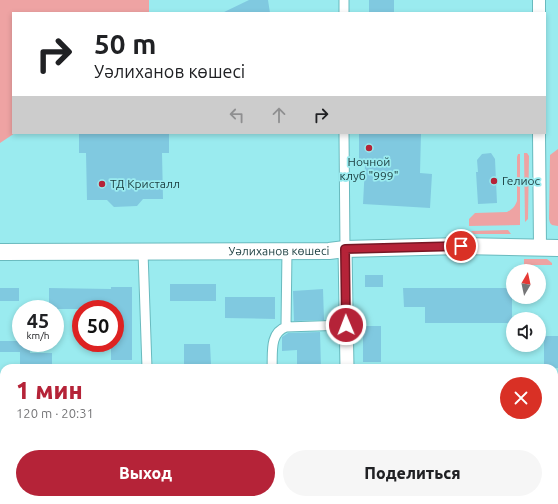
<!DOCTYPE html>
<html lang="ru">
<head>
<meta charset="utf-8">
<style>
  :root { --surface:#fff; --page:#f6f6f6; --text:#202124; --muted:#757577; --accent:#b52338 }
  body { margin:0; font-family:Ubuntu,sans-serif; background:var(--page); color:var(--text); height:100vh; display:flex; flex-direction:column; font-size:15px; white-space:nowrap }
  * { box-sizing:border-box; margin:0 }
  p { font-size:13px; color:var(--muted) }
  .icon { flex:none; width:22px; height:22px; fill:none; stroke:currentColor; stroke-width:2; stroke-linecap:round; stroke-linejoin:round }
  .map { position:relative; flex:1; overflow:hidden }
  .side { position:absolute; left:0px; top:364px; width:558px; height:140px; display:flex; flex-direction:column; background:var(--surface); border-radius:12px 12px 0 0; box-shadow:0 2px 6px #0003 }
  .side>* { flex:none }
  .hud { position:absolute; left:12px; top:12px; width:534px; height:122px; border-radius:0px; box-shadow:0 2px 6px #0003; background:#fff; color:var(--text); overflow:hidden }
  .needle { width:26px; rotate:9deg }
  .fabs { position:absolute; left:506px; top:264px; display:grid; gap:8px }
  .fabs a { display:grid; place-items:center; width:40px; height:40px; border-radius:50%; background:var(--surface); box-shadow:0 2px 6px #0003; font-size:20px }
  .speed { position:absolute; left:12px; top:300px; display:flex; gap:8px; font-size:20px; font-weight:700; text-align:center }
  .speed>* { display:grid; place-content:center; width:52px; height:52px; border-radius:50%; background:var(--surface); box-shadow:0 2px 6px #0003; line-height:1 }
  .speed small { font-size:10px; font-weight:400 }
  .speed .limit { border:6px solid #d22; background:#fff; color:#111 }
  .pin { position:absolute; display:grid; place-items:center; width:34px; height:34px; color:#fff; margin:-17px; border:2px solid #fff; border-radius:50%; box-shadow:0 1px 4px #0007 }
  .me { position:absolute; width:44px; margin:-22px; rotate:359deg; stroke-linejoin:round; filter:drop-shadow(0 0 3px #0008) }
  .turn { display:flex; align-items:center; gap:14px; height:84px; padding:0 16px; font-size:18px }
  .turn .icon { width:52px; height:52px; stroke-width:2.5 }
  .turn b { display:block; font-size:28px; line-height:34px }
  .lanes { display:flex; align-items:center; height:38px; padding:0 16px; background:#0003; justify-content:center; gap:20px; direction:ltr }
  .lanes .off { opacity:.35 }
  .round { display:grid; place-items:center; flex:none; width:42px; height:42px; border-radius:21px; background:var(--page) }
  .headline { display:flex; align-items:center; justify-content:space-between; height:68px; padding:0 16px }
  h1 { font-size:24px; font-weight:800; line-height:30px; color:var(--accent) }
  .cta { display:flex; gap:8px; margin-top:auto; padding:8px 16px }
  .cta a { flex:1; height:46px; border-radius:24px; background:var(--accent); color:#fff; font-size:16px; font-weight:800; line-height:46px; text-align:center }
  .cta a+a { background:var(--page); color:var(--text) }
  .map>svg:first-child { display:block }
  .green { fill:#eea3a3 }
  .building { fill:#80c9e0 }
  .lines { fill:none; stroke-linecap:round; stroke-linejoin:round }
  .minor-casing { stroke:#69babe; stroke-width:11 }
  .tertiary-casing { stroke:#69babe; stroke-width:14 }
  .secondary-casing { stroke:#69babe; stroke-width:15 }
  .trunk-casing { stroke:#69babe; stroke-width:18 }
  .minor { stroke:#fff; stroke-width:9 }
  .tertiary { stroke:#fff; stroke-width:12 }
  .secondary { stroke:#fff; stroke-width:13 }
  .trunk { stroke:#fff; stroke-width:16 }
  .route-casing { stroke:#761724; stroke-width:10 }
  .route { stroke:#b52338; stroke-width:7 }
  .poi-dot { fill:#b52338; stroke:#9aebef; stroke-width:1.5 }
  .labels { text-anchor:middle; stroke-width:3.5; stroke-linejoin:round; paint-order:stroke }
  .poi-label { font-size:12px; fill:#1a3c3e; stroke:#9aebef; text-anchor:start }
  .street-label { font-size:12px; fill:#1a3c3e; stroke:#9aebef }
</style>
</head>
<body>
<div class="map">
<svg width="558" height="504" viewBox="0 0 558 504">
  <rect width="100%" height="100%" fill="#9aebef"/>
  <path class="green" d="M0,0h149v13h-136v120h2l-15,10z
    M558,149v77l-6,-1 -2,-2 -1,-4 1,-64z
    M524,153h3l2,3 -1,63 -3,3z
    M518,154h2v71l-51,1v-7l6,-6 32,-1c6,-3 8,-6 10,-11v-44z
    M508,230l3,4h-37l-3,-3z
    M524,259h23l5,4v2h-28z"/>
  <path class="building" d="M249,0h19l2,13h-48z
    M369,0h25v13h-25z
    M79,133h90v20h-7l1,46h-20l-6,7 -23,1 -7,-7h-20l-1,-47h-7z
    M359,133h62l-1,40 12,1 -2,34 -67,-4 2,-39h-6z
    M491,153l4,6 2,44 -19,1 -2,-32h2l-1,-12 5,-6z
    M365,275h18v12h-18z
    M170,284h46v17h-46z
    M111,287h21v73h-21v-17h4v-34h-66v-21l62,1z
    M0,288h19v13h-19z
    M403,288h109v35h-87v-16h-21z
    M323,289l1,31 -30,1 -1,-30z
    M225,297h50v22l-50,-1z
    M363,326h18v36h-18z
    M320,332l1,36h-24v-18l-15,1v-14l6,-4z
    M544,336h14v32h-14z
    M0,341h21v2h9v10h22v15h-32v-16h-20z
    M184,344h26l1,20h-6v4h-21z"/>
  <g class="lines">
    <g class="minor-casing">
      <path id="minor" d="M344,0v13
        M344,133l1,116
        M143,252l4,116
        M286,327l1,-76
        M272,368c1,-14 -3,-35 14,-41l60,-2
        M0,444l4,-1
        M148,504l1,-4"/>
    </g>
    <g class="tertiary-casing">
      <path id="tertiary" d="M539,0v13
        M539,133l1,115"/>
    </g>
    <g class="secondary-casing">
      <path id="secondary" d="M345,249l2,119
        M350,500v4"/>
    </g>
    <g class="trunk-casing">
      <g id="trunk">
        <path id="s1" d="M0,252l329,-1 16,-2 116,-3 97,2"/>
      </g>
    </g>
    <use href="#minor" class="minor"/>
    <use href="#tertiary" class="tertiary"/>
    <use href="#secondary" class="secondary"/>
    <use href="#trunk" class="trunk"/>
  </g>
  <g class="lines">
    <g class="route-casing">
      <path id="route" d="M346,325l-1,-76 116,-3"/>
    </g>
    <use href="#route" class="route"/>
  </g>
  <g class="poi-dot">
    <circle cx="369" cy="148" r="4"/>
    <circle cx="494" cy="181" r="4"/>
    <circle cx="102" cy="184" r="4"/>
  </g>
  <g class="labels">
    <g class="poi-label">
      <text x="369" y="166" text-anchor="middle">Ночной<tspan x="369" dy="14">клуб "999"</tspan></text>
      <text x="502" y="185">Гелиос</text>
      <text x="110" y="188">ТД Кристалл</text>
    </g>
    <g class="street-label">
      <text dy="4" stroke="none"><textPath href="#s1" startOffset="279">Уәлиханов көшесі</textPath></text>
    </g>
  </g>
</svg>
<div class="fabs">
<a><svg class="needle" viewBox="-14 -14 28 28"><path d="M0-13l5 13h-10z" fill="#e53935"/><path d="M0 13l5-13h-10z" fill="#757577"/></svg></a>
<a><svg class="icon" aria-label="sound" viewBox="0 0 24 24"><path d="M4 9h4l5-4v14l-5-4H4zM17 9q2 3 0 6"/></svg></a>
</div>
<div class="speed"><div>45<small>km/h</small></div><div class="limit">50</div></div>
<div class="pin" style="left:461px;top:246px;background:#d93025"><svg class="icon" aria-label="arrive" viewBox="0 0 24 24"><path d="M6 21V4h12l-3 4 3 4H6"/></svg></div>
<svg class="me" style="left:346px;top:325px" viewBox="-20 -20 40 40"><circle r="17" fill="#b52338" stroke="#fff" stroke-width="3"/><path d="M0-11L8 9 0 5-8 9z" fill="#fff"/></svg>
<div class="hud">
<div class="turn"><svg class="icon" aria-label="right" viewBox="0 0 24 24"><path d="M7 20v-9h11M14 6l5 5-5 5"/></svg><div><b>50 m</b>Уәлиханов көшесі</div></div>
<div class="lanes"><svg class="icon off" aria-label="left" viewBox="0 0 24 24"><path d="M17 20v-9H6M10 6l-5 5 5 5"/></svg><svg class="icon off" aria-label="ahead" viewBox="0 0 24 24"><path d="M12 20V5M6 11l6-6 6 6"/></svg><svg class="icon" aria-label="right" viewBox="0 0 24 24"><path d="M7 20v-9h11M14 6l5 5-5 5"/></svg></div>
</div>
<section class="side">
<div class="headline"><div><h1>1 мин</h1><p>120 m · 20:31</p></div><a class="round" style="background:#d93025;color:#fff"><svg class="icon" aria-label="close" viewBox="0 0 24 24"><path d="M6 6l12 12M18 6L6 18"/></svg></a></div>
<div class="cta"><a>Выход</a><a>Поделиться</a></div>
</section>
</div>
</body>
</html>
